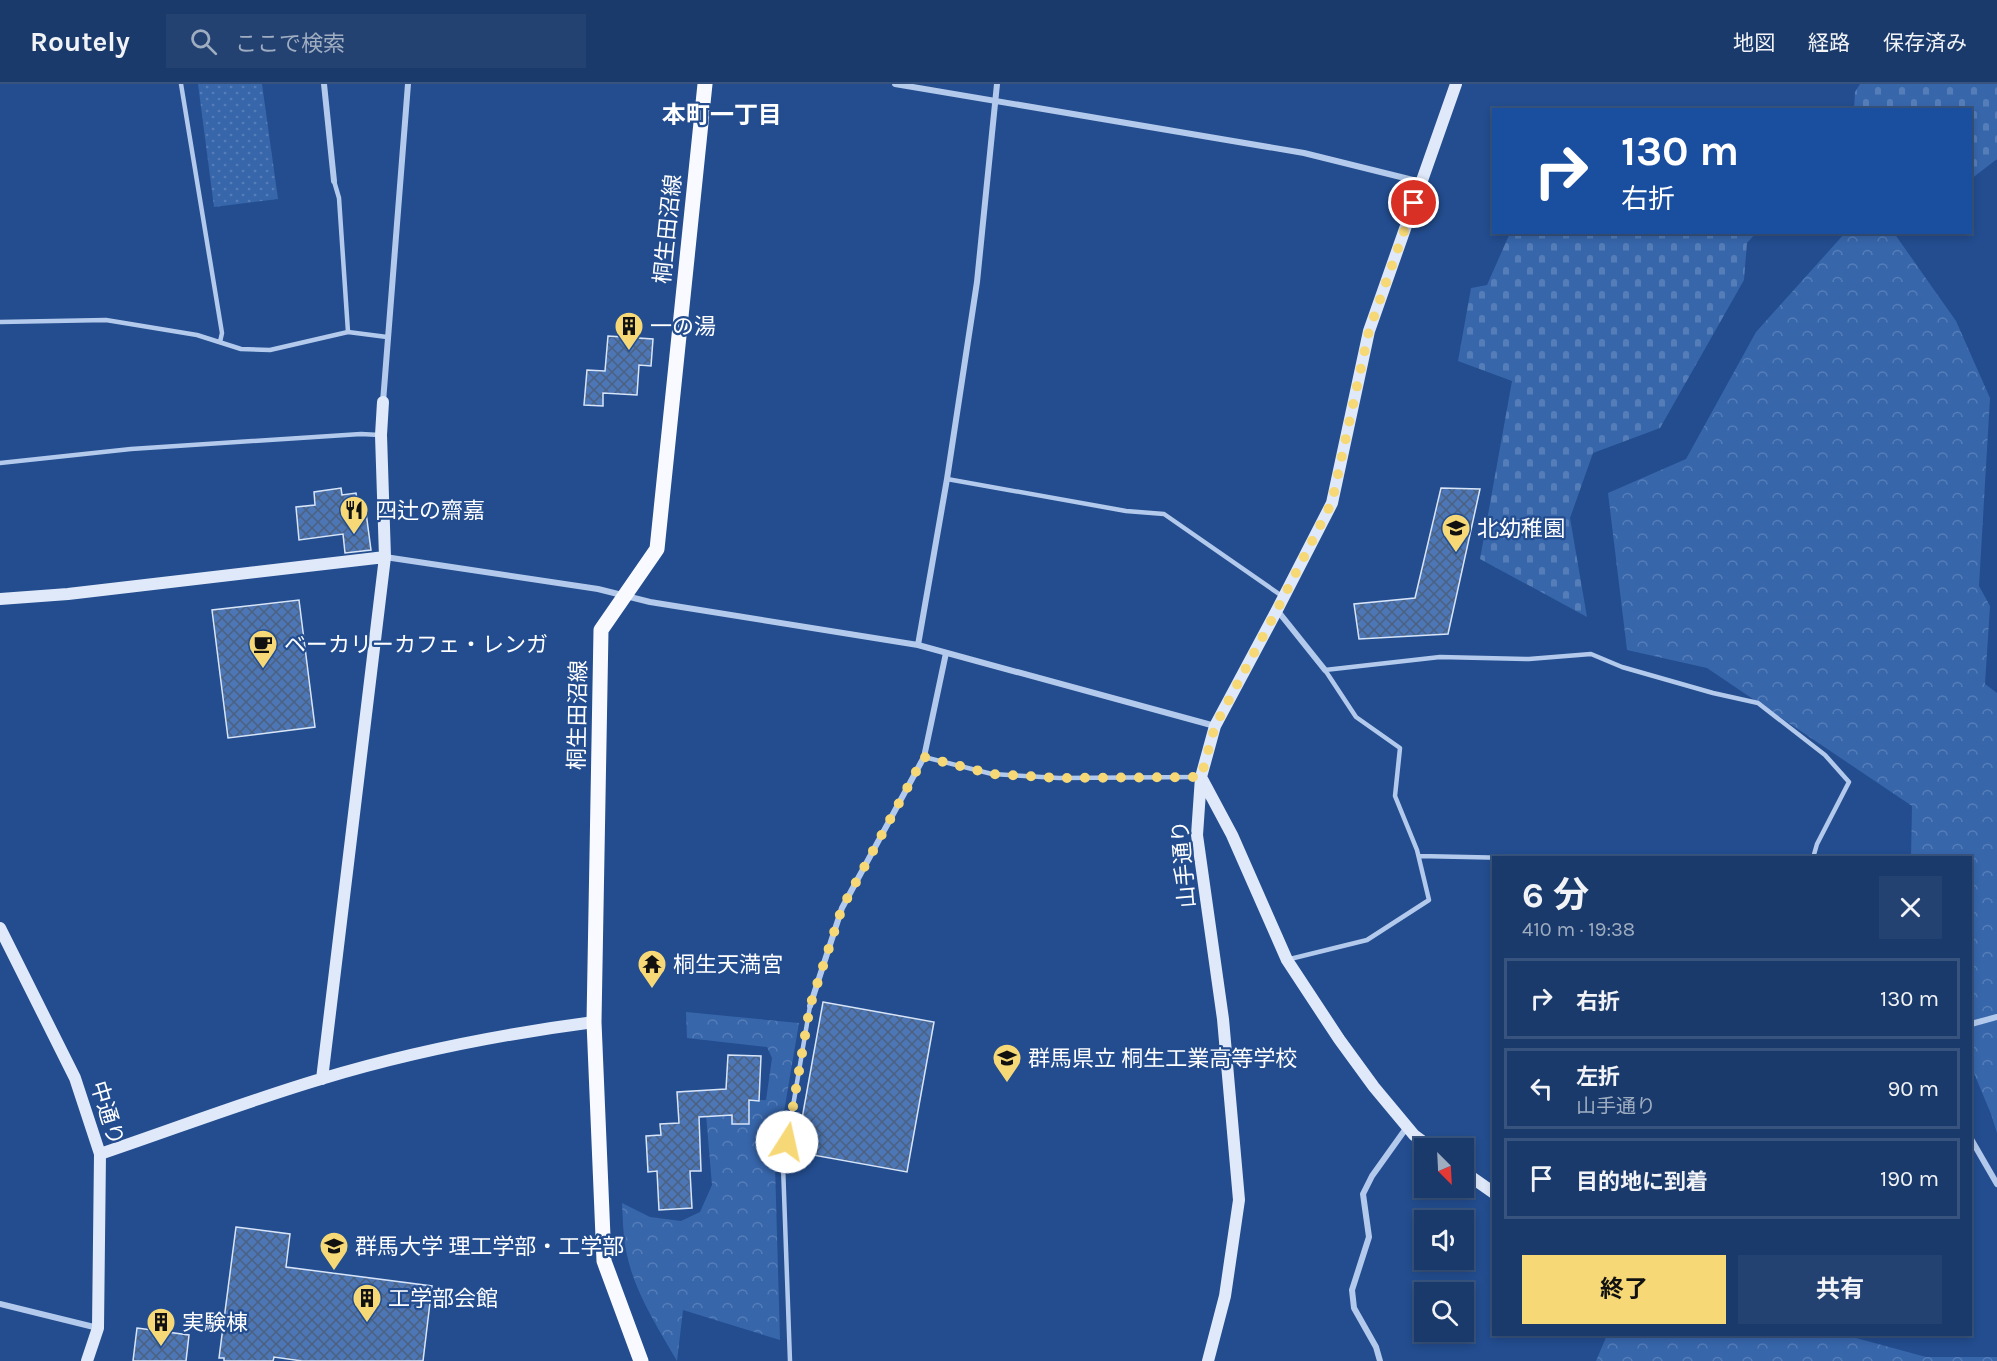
<!DOCTYPE html>
<html lang="ja">
<head>
<meta charset="utf-8">
<style>
  :root { --surface:#1a3a6b; --page:#234171; --text:#f1f3f6; --muted:#9fadc1; --line:#38547e; --accent:#f6d876 }
  body { margin:0; font-family:Karla,"Noto Sans JP",sans-serif; background:var(--page); color:var(--text); height:100vh; display:flex; flex-direction:column; font-size:22px; white-space:nowrap }
  * { box-sizing:border-box; margin:0 }
  p { font-size:20px; color:var(--muted) }
  .icon { flex:none; width:33px; height:33px; fill:none; stroke:currentColor; stroke-width:2; stroke-linecap:round; stroke-linejoin:round }
  .map { position:relative; flex:1; overflow:hidden }
  .details { position:absolute; left:1492px; top:772px; width:480px; height:480px; display:flex; flex-direction:column; background:var(--surface); border-radius:0px; box-shadow:0 3px 9px #0003,0 0 0 2px var(--line) }
  .details>* { flex:none }
  .banner { position:absolute; left:1492px; top:24px; width:480px; height:126px; border-radius:0px; box-shadow:0 3px 9px #0003,0 0 0 2px var(--line); background:#1a4fa0; color:#fff; overflow:hidden }
  .needle { width:39px; rotate:156deg }
  .fabs { position:absolute; left:1414px; top:1054px; display:grid; gap:12px }
  .fabs a { display:grid; place-items:center; width:60px; height:60px; border-radius:0px; background:var(--surface); box-shadow:0 3px 9px #0003,0 0 0 2px var(--line); font-size:30px }
  .pin { position:absolute; display:grid; place-items:center; width:51px; height:51px; color:#fff; margin:-26px; border:3px solid #fff; border-radius:50%; box-shadow:0 2px 6px #0007 }
  .me { position:absolute; width:66px; margin:-33px; rotate:10deg; stroke-linejoin:round; filter:drop-shadow(0 0 4px #0008) }
  .turn { display:flex; align-items:center; gap:21px; height:126px; padding:0 30px; font-size:27px }
  .turn .icon { width:78px; height:78px; stroke-width:2.5 }
  .turn b { display:block; font-size:42px; line-height:51px }
  .round { display:grid; place-items:center; flex:none; width:63px; height:63px; border-radius:0px; background:var(--page) }
  .overview { display:flex; align-items:center; justify-content:space-between; height:102px; padding:0 30px }
  h1 { font-size:36px; font-weight:700; line-height:45px }
  .button { display:flex; gap:12px; margin-top:auto; padding:12px 30px }
  .button a { flex:1; height:69px; border-radius:0px; background:var(--accent); color:#111; font-size:24px; font-weight:700; line-height:69px; text-align:center }
  .button a+a { background:var(--page); color:var(--text) }
  ul { padding:0; list-style:none }
  li { display:flex; align-items:center; gap:18px; height:81px; margin:0 12px 9px; padding:0 18px; border:3px solid var(--line); border-radius:0px }
  li div { flex:1 }
  li b { display:block; font-size:22px }
  li em { font-style:normal }
  header { display:flex; align-items:center; gap:36px; box-sizing:border-box; height:84px; padding:0 30px; background:var(--surface); border-bottom:2px solid var(--line) }
  header strong { font-size:28px }
  nav { display:flex; gap:33px; margin-inline-start:auto; font-size:21px }
  .search { width:420px; height:54px; background:var(--page); display:flex; align-items:center; gap:15px; box-sizing:border-box; padding:0 21px; border-radius:0px; color:var(--muted); font-size:22px }
  .map>svg:first-child { display:block }
  .forest { fill:url(#forest-crowns) }
  .cemetery { fill:url(#cemetery-stones) }
  .park { fill:url(#park-dots) }
  .building { fill:url(#building-cross-hatch); stroke:#d8e5f9; stroke-width:1.5 }
  .lines { fill:none; stroke-linecap:round; stroke-linejoin:round }
  .lane { stroke:#b3caec; stroke-width:4.5 }
  .street { stroke:#b3caec; stroke-width:6 }
  .secondary { stroke:#dfe9f9; stroke-width:12 }
  .primary { stroke:#f8faff; stroke-width:15 }
  .route { stroke:#f6d876; stroke-width:10; stroke-dasharray:0 18 }
  .labels { text-anchor:middle; stroke-width:4.5; stroke-linejoin:round; paint-order:stroke }
  .street-label { font-size:22px; fill:#fff; stroke:#234d8f }
  .poi-label { font-size:22px; fill:#fff; stroke:#234d8f; text-anchor:start }
  .neighbourhood-label { font-size:24px; font-weight:bold; fill:#fff; stroke:#234d8f }
</style>
</head>
<body>
<header>
<strong>Routely</strong>
<div class="search"><svg class="icon" aria-label="search" viewBox="0 0 24 24"><circle cx="10" cy="10" r="6"/><path d="M15 15l6 6"/></svg>ここで検索</div>
<nav><a>地図</a><a>経路</a><a>保存済み</a></nav>
</header>
<div class="map">
<svg width="1997" height="1277" viewBox="0 0 1997 1277">
  <defs>
    <pattern id="forest-crowns" width="20" height="18" patternUnits="userSpaceOnUse" patternTransform="scale(1.5)"><rect width="20" height="18" fill="#3766ab"/><path d="M2 6a3 3 0 1 1 6 0M12 15a3 3 0 1 1 6 0" fill="none" stroke="#557db8"/></pattern>
    <pattern id="cemetery-stones" width="16" height="16" patternUnits="userSpaceOnUse" patternTransform="scale(1.5)"><rect width="16" height="16" fill="#3766ab"/><path d="M2 7V4a2 2 0 0 1 4 0v3zM10 15v-3a2 2 0 0 1 4 0v3z" fill="#557db8"/></pattern>
    <pattern id="park-dots" width="8" height="8" patternUnits="userSpaceOnUse" patternTransform="scale(1.5)"><rect width="8" height="8" fill="#3766ab"/><path d="M2 2h.1M6 6h.1" fill="none" stroke="#557db8" stroke-width="1.8" stroke-linecap="round"/></pattern>
    <pattern id="building-cross-hatch" width="8" height="8" patternUnits="userSpaceOnUse" patternTransform="scale(1.5)"><rect width="8" height="8" fill="#4c76b5"/><path d="M0 0l8 8M0 8l8-8" fill="none" stroke="#4c6180"/></pattern>
  </defs>
  <rect width="100%" height="100%" fill="#234d8f"/>
  <path class="forest" d="M1845,149h49l62,88 34,77 -11,188 11,20 -5,78 12,9v440l-6,-19 -20,-48v-208h-60l1,-52 -205,-138 -80,-18 -19,-157 78,-34 70,-127z
    M686,928l113,11 -24,142 5,175 -97,-30 -6,51c-19,-33 -42,-68 -50,-106 -4,-17 -4,-34 -5,-52l28,14 31,4 19,-9 12,-27 -7,-82 12,-3h49l6,-42 -5,-11 -80,-9z
    M1607,1251h238l81,22h71v4h-401z"/>
  <path class="cemetery" d="M1860,0h137v75l-26,20v-69l-117,-1 1,-17z
    M1510,149h246l-9,10 -3,37 -84,148 -67,25 -23,65 17,99 -107,-58 32,-178 -54,-20 13,-73 16,-3z"/>
  <path class="park" d="M198,0h64l16,115 -64,8z"/>
  <path class="building" d="M608,252l45,3 -2,27 -12,-1 -2,30 -34,-2v13l-19,-1 3,-35 18,1z
    M341,404l1,7 14,-2 2,13 7,-1 6,45 -26,3 -2,-19 -44,6 -3,-33 19,-2 -1,-13z
    M1441,404l39,1 -32,145 -89,5 -5,-35 61,-6z
    M299,516l16,127 -87,11 -16,-128z
    M823,918l111,20 -27,150 -111,-20z
    M728,971l33,1 -2,45 -10,-1v24h-17v-9l-33,2 2,54h-11l2,37 -33,2 -2,-39 -9,1 -2,-36 15,-1 -1,-11 19,-1 -2,-31 49,-3z
    M236,1143l54,7 -4,33 146,19 -9,75h-121l-28,-4 -1,4h-49v-3h-5z
    M137,1244l52,7 -3,26h-53z"/>
  <g class="lines">
    <path class="lane" d="M181,0l41,249 -2,9
      M334,97l5,17 9,134
      M0,238l106,-2 91,15 44,14 29,1 78,-18 39,5
      M0,379l131,-14 230,-15 19,1
      M947,395l179,32 38,3 118,82
      M924,673l68,17 67,4 142,-1
      M1419,772l93,2
      M1290,875l77,-19 62,-40 -12,-50 -22,-54 5,-48 -44,-31 -31,-47 115,-13 89,2 62,-5 31,13 91,26 45,10 67,52 24,27 -32,62 -4,14
      M790,1277l-7,-196 27,-159"/>
    <path class="street" d="M324,0l10,97
      M895,0l409,69 117,29
      M383,318l25,-318
      M385,473l213,32 52,13 268,43 297,81
      M1277,526l48,60
      M918,561l29,-166 30,-197 20,-198
      M810,922l32,-98 82,-151 22,-104
      M1971,940l26,-7
      M1971,1055l26,45
      M0,1220l98,24
      M1380,1277l-4,-14 -22,-39 -2,-18 17,-53 -6,-43 9,-18 35,-49"/>
    <path class="secondary" d="M0,515l68,-5 317,-37
      M1201,693l31,58 55,125 52,79 35,48 40,48 19,14
      M0,844l75,150 25,76 -2,174 -11,33
      M322,995l63,-522 -4,-122 2,-33
      M100,1070c74,-25 147,-53 221,-75 89,-27 181,-45 273,-57
      M1464,1088l30,21
      M1208,1277l17,-65 14,-96 -16,-181 -26,-184 4,-58 14,-51 62,-116 55,-107 37,-172 87,-247"/>
    <path class="primary" d="M641,1277l-37,-100 -10,-239 7,-392 56,-81 48,-465"/>
  </g>
  <g class="lines">
    <path class="route" d="M787,1058l23,-136 32,-98 82,-151 68,17 67,4 142,-1 14,-51 62,-116 55,-108 37,-171 45,-128"/>
  </g>
  <defs>
    <g id="building-pin" transform="scale(1.5)"><path d="M0 17L-7.5 6A9.5 9.5 0 1 1 7.5 6Z" fill="#f6d876" stroke="#234d8f"/><path d="M-4-6H4V6H1V3H-1V6H-4ZM-2.5-4.3h1.7v1.8h-1.7ZM.8-4.3h1.7v1.8H.8ZM-2.5-1h1.7V.8h-1.7ZM.8-1h1.7V.8H.8Z" fill="#111"/></g>
    <g id="restaurant-pin" transform="scale(1.5)"><path d="M0 17L-7.5 6A9.5 9.5 0 1 1 7.5 6Z" fill="#f6d876" stroke="#234d8f"/><path d="M-5-6h1v4h1v-4h1v4h1v-4h1v5L-1.5 .5V6h-2V.5L-5-1ZM5-6V6H3V1.5H1.5Q1.5-4 5-6Z" fill="#111"/></g>
    <g id="school-pin" transform="scale(1.5)"><path d="M0 17L-7.5 6A9.5 9.5 0 1 1 7.5 6Z" fill="#f6d876" stroke="#234d8f"/><path d="M0-5L7-2L0 1L-7-2ZM-4 1L0 2.5L4 1V4Q0 6-4 4Z" fill="#111"/></g>
    <g id="cafe-pin" transform="scale(1.5)"><path d="M0 17L-7.5 6A9.5 9.5 0 1 1 7.5 6Z" fill="#f6d876" stroke="#234d8f"/><path d="M-5.5-4.5H6V0H3Q3 3.5 0 3.5H-2.5Q-5.5 3.5-5.5 0ZM3-3.2v2h1.7v-2ZM-6 4.5H4V6H-6Z" fill="#111"/></g>
    <g id="temple-pin" transform="scale(1.5)"><path d="M0 17L-7.5 6A9.5 9.5 0 1 1 7.5 6Z" fill="#f6d876" stroke="#234d8f"/><path d="M0-6L5-2H3V0L6.5 2.5H4V6H1.5V3h-3V6H-4V2.5H-6.5L-3 0V-2H-5Z" fill="#111"/></g>
    <g id="university-pin" transform="scale(1.5)"><path d="M0 17L-7.5 6A9.5 9.5 0 1 1 7.5 6Z" fill="#f6d876" stroke="#234d8f"/><path d="M0-5L7-2L0 1L-7-2ZM-4 1L0 2.5L4 1V4Q0 6-4 4Z" fill="#111"/></g>
  </defs>
  <g fill-rule="evenodd">
    <use href="#building-pin" x="629" y="242"/>
    <use href="#restaurant-pin" x="354" y="426"/>
    <use href="#school-pin" x="1456" y="444"/>
    <use href="#cafe-pin" x="263" y="560"/>
    <use href="#temple-pin" x="652" y="880"/>
    <use href="#school-pin" x="1007" y="974"/>
    <use href="#university-pin" x="334" y="1162"/>
    <use href="#building-pin" x="367" y="1214"/>
    <use href="#building-pin" x="161" y="1238"/>
  </g>
  <g class="labels">
    <g class="street-label">
      <text transform="translate(667 145) rotate(-84)" y="8">桐生田沼線</text>
      <text transform="translate(577 631) rotate(-89)" y="8">桐生田沼線</text>
      <text transform="translate(1183 780) rotate(-95)" y="8">山手通り</text>
      <text transform="translate(108 1029) rotate(73)" y="8">中通り</text>
    </g>
    <g class="poi-label">
      <text x="650" y="250">一の湯</text>
      <text x="375" y="434">四辻の齋嘉</text>
      <text x="1477" y="452">北幼稚園</text>
      <text x="284" y="568">ベーカリーカフェ・レンガ</text>
      <text x="673" y="888">桐生天満宮</text>
      <text x="1028" y="982">群馬県立 桐生工業高等学校</text>
      <text x="355" y="1170">群馬大学 理工学部・工学部</text>
      <text x="388" y="1222">工学部会館</text>
      <text x="182" y="1246">実験棟</text>
    </g>
    <g class="neighbourhood-label">
      <text x="722" y="39">本町一丁目</text>
    </g>
  </g>
</svg>
<div class="fabs">
<a><svg class="needle" viewBox="-14 -14 28 28"><path d="M0-13l5 13h-10z" fill="#e53935"/><path d="M0 13l5-13h-10z" fill="#9fadc1"/></svg></a>
<a><svg class="icon" aria-label="sound" viewBox="0 0 24 24"><path d="M4 9h4l5-4v14l-5-4H4zM17 9q2 3 0 6"/></svg></a>
<a><svg class="icon" aria-label="search" viewBox="0 0 24 24"><circle cx="10" cy="10" r="6"/><path d="M15 15l6 6"/></svg></a>
</div>
<div class="pin" style="left:1414px;top:119px;background:#d93025"><svg class="icon" aria-label="arrive" viewBox="0 0 24 24"><path d="M6 21V4h12l-3 4 3 4H6"/></svg></div>
<svg class="me" style="left:787px;top:1058px" viewBox="-20 -20 40 40"><circle r="19" fill="#fff"/><path d="M0-13L10 11 0 6-10 11z" fill="#f6d876"/></svg>
<div class="banner">
<div class="turn"><svg class="icon" aria-label="right" viewBox="0 0 24 24"><path d="M7 20v-9h11M14 6l5 5-5 5"/></svg><div><b>130 m</b>右折</div></div>
</div>
<section class="details">
<div class="overview"><div><h1>6 分</h1><p>410 m · 19:38</p></div><a class="round"><svg class="icon" aria-label="close" viewBox="0 0 24 24"><path d="M6 6l12 12M18 6L6 18"/></svg></a></div>
<ul>
<li><svg class="icon" aria-label="right" viewBox="0 0 24 24"><path d="M7 20v-9h11M14 6l5 5-5 5"/></svg><div><b>右折</b></div><em>130 m</em></li>
<li><svg class="icon" aria-label="left" viewBox="0 0 24 24"><path d="M17 20v-9H6M10 6l-5 5 5 5"/></svg><div><b>左折</b><p>山手通り</p></div><em>90 m</em></li>
<li><svg class="icon" aria-label="arrive" viewBox="0 0 24 24"><path d="M6 21V4h12l-3 4 3 4H6"/></svg><div><b>目的地に到着</b></div><em>190 m</em></li>
</ul>
<div class="button"><a>終了</a><a>共有</a></div>
</section>
</div>
</body>
</html>
